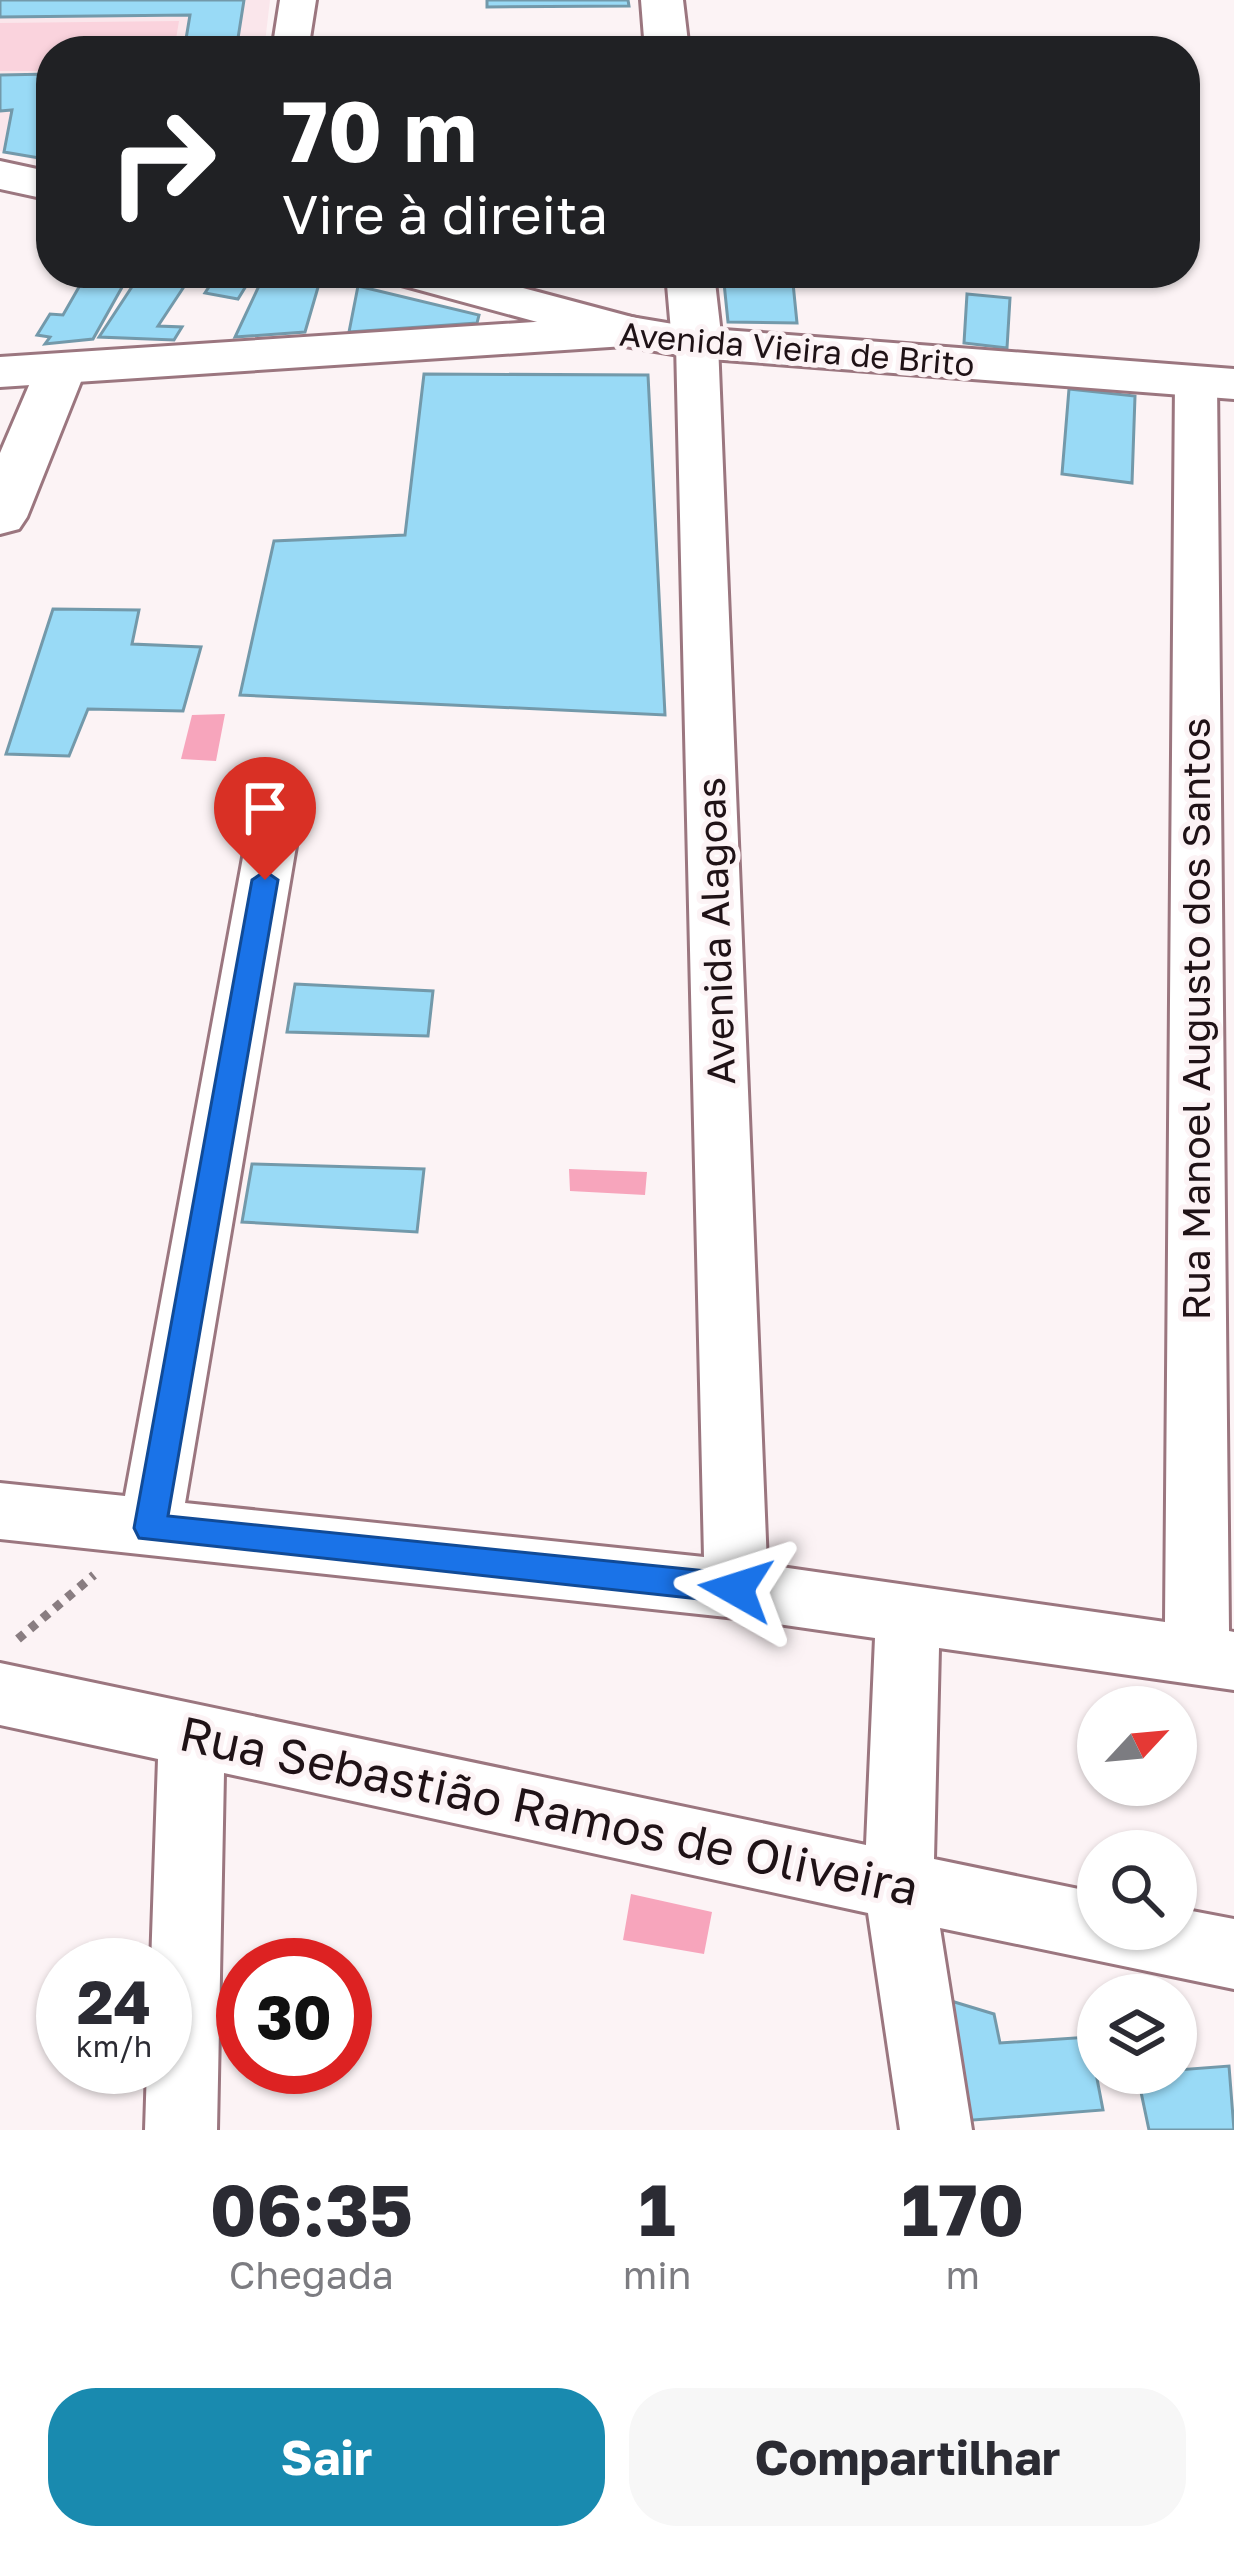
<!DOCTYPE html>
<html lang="pt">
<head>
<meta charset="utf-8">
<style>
  :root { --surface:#fff; --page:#f7f7f7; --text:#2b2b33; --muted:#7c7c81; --accent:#198aaf }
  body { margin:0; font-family:"Golos Text",sans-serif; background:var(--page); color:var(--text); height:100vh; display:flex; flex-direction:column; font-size:45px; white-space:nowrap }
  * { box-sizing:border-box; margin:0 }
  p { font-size:39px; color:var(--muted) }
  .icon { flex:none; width:66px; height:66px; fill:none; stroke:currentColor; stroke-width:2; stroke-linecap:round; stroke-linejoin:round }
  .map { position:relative; height:2130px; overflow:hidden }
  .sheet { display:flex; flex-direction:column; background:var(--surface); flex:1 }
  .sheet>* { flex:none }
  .banner { position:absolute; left:36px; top:36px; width:1164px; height:252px; border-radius:48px; box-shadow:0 3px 9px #0004; background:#202124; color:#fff; overflow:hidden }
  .needle { width:78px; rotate:64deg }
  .buttons { position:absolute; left:1077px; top:1686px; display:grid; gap:24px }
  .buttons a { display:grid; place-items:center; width:120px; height:120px; border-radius:50%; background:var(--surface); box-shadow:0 3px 9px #0004; font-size:60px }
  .speed { position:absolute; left:36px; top:1938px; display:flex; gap:24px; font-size:60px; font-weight:700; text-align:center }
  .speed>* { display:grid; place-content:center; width:156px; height:156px; border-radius:50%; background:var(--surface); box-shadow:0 3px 9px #0004; line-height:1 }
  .speed small { font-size:30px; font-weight:400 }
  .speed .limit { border:18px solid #d22; background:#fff; color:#111 }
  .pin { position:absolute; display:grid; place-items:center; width:102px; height:102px; color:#fff; margin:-123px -51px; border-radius:50% 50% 50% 0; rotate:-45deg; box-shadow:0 0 12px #0007 }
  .pin .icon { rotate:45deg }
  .me { position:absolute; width:132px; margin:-66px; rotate:276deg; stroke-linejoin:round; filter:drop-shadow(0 0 9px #0008) }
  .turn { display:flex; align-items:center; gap:42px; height:252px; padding:0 48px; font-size:54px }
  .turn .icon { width:156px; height:156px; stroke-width:2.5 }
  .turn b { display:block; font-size:84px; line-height:102px }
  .eta { display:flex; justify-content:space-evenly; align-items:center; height:204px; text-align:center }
  .eta b { font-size:72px; font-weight:700; line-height:84px }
  .action { display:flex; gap:24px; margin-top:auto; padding:24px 48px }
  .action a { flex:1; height:138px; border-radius:48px; background:var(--accent); color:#fff; font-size:48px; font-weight:700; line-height:138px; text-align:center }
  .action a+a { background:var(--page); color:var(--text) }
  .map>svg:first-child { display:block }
  .built { fill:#fae6eb }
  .green { fill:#fad3dd }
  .water { fill:#f7a5bc }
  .building { fill:#99daf6; stroke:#7399aa; stroke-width:3 }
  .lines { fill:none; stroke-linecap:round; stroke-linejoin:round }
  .minor-casing { stroke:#9b767f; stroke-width:6 }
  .tertiary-casing { stroke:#9b767f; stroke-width:6 }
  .secondary-casing { stroke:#9b767f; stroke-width:6 }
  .path { stroke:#897d81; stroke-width:9; stroke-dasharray:8 8; stroke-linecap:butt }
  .minor { fill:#fff; fill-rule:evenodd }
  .tertiary { fill:#fff; fill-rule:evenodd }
  .secondary { fill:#fff; fill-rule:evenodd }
  .route { fill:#1a73e8; stroke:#114b97; stroke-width:3 }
  .labels { text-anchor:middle; stroke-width:10; stroke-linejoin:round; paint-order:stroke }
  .far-street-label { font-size:33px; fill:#1f1216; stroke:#fcf3f5 }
  .street-label { font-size:39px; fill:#1f1216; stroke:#fcf3f5 }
  .near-street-label { font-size:48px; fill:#1f1216; stroke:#fcf3f5 }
</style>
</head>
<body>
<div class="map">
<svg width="1234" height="2130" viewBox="0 0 1234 2130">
  <rect width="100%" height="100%" fill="#fcf3f5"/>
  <path class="built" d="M0,0h270l-6,51h-213v113l-51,-13z"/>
  <path class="green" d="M179,21l-5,30h-123v20h-51v-48z"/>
  <path class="water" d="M225,714l-9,47 -35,-2 11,-44z
    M569,1169l78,3 -2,23 -75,-4z
    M631,1894l81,18 -8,42 -81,-14z"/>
  <path class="building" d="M0,0h244l-8,51h-52l6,-36 -190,2z
    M487,0h141l1,6 -142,1z
    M51,74v86l-47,-8 8,-42 -12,1v-36z
    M87,273h43l-37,66 -48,5 5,-7 -13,-2 13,-21 13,1z
    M141,273h52l-35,53 24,1 -8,13 -75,-3z
    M218,273h36l-16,26 -33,-6z
    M265,273l56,4 -16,55 -70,5z
    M723,273h69l5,50 -69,-1z
    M358,286l121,29 -2,8 -128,9z
    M967,294l43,4 -3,50 -43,-5z
    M424,374l224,1 17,340 -425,-20 34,-154 131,-6z
    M1069,389l66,7 -3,87 -70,-9z
    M53,609l86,1 -7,34 69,3 -18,64 -95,-2 -19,47 -63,-2z
    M295,984l138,7 -5,45 -141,-4z
    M252,1164l172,5 -7,63 -175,-10z
    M928,1994l66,20 6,29 89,-6 14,73 -155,12z
    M1229,2066l5,64h-85l-12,-57z"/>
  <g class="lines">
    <g class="minor-casing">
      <path id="minor" d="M280,0h36l-8,51h-36z
        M697,331l15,3 6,9 49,1222 398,57 10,-1240 6,-9h30l6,9 12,1249 5,1v58l-295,-42 -5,211 164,34v36h78v-21l58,11v70l-294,-61 32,202h-72l-32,-217 -644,-140 -7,357h-72l2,-63h18v-102h-14l7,-206 -158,-34v-62l866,182 9,-207 -139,-20 -736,-79v-56l125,13 131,-709 8,-12 17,-5 17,5 8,12 -121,716 519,54 -28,-1214 6,-9z"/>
    </g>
    <g class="tertiary-casing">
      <path id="tertiary" d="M641,0h42l6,51h-44z
        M0,161l51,11v28l-51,-11z
        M387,273h80l176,47 7,11 -7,11 -18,4 -231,-63z
        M666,273h48l8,70 -7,11 -18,4 -18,-4 -7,-11z
        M61,354l18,4 7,11 -59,148 -8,12 -19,5v-81l36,-84 7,-11z"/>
    </g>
    <g class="secondary-casing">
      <path id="secondary" d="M625,316l72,12 537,41v30l-537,-41 -72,-12 -625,41v-30z"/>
    </g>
    <path class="path" d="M18,1639l76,-64"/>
    <use href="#minor" class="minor"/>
    <use href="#tertiary" class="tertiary"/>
    <use href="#secondary" class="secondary"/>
  </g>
  <path class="route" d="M265,871l13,9 -110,636 568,58 12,4 4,11 -4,10 -12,4 -597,-65 -5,-10 118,-648z"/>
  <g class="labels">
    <g class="far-street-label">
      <text transform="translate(797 349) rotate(5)" y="12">Avenida Vieira de Brito</text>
    </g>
    <g class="street-label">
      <text transform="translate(716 931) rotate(-92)" y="14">Avenida Alagoas</text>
      <text transform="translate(1196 1019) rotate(-90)" y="14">Rua Manoel Augusto dos Santos</text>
    </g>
    <g class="near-street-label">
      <text transform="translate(549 1811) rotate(12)" y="17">Rua Sebastião Ramos de Oliveira</text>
    </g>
  </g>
</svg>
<div class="buttons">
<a><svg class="needle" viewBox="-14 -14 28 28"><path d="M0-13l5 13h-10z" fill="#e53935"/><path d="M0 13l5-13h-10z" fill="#7c7c81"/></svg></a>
<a><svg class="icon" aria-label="search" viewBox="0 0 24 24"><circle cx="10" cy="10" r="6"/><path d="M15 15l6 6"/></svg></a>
<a><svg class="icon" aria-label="layers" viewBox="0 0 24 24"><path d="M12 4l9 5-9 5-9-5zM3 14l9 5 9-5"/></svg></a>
</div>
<div class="speed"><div>24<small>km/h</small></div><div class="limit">30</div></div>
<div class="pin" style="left:265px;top:880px;background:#d93025"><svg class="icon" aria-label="arrive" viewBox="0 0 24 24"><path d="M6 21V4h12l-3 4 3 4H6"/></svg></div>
<svg class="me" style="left:736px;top:1589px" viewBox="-20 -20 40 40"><path d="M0-17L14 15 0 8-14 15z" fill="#1a73e8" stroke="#fff" stroke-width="4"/></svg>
<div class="banner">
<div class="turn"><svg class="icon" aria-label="right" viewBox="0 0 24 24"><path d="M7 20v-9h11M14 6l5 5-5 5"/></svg><div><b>70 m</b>Vire à direita</div></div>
</div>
</div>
<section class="sheet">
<div class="eta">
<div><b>06:35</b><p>Chegada</p></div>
<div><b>1</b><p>min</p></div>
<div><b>170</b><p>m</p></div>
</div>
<div class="action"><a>Sair</a><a>Compartilhar</a></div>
</section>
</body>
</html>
